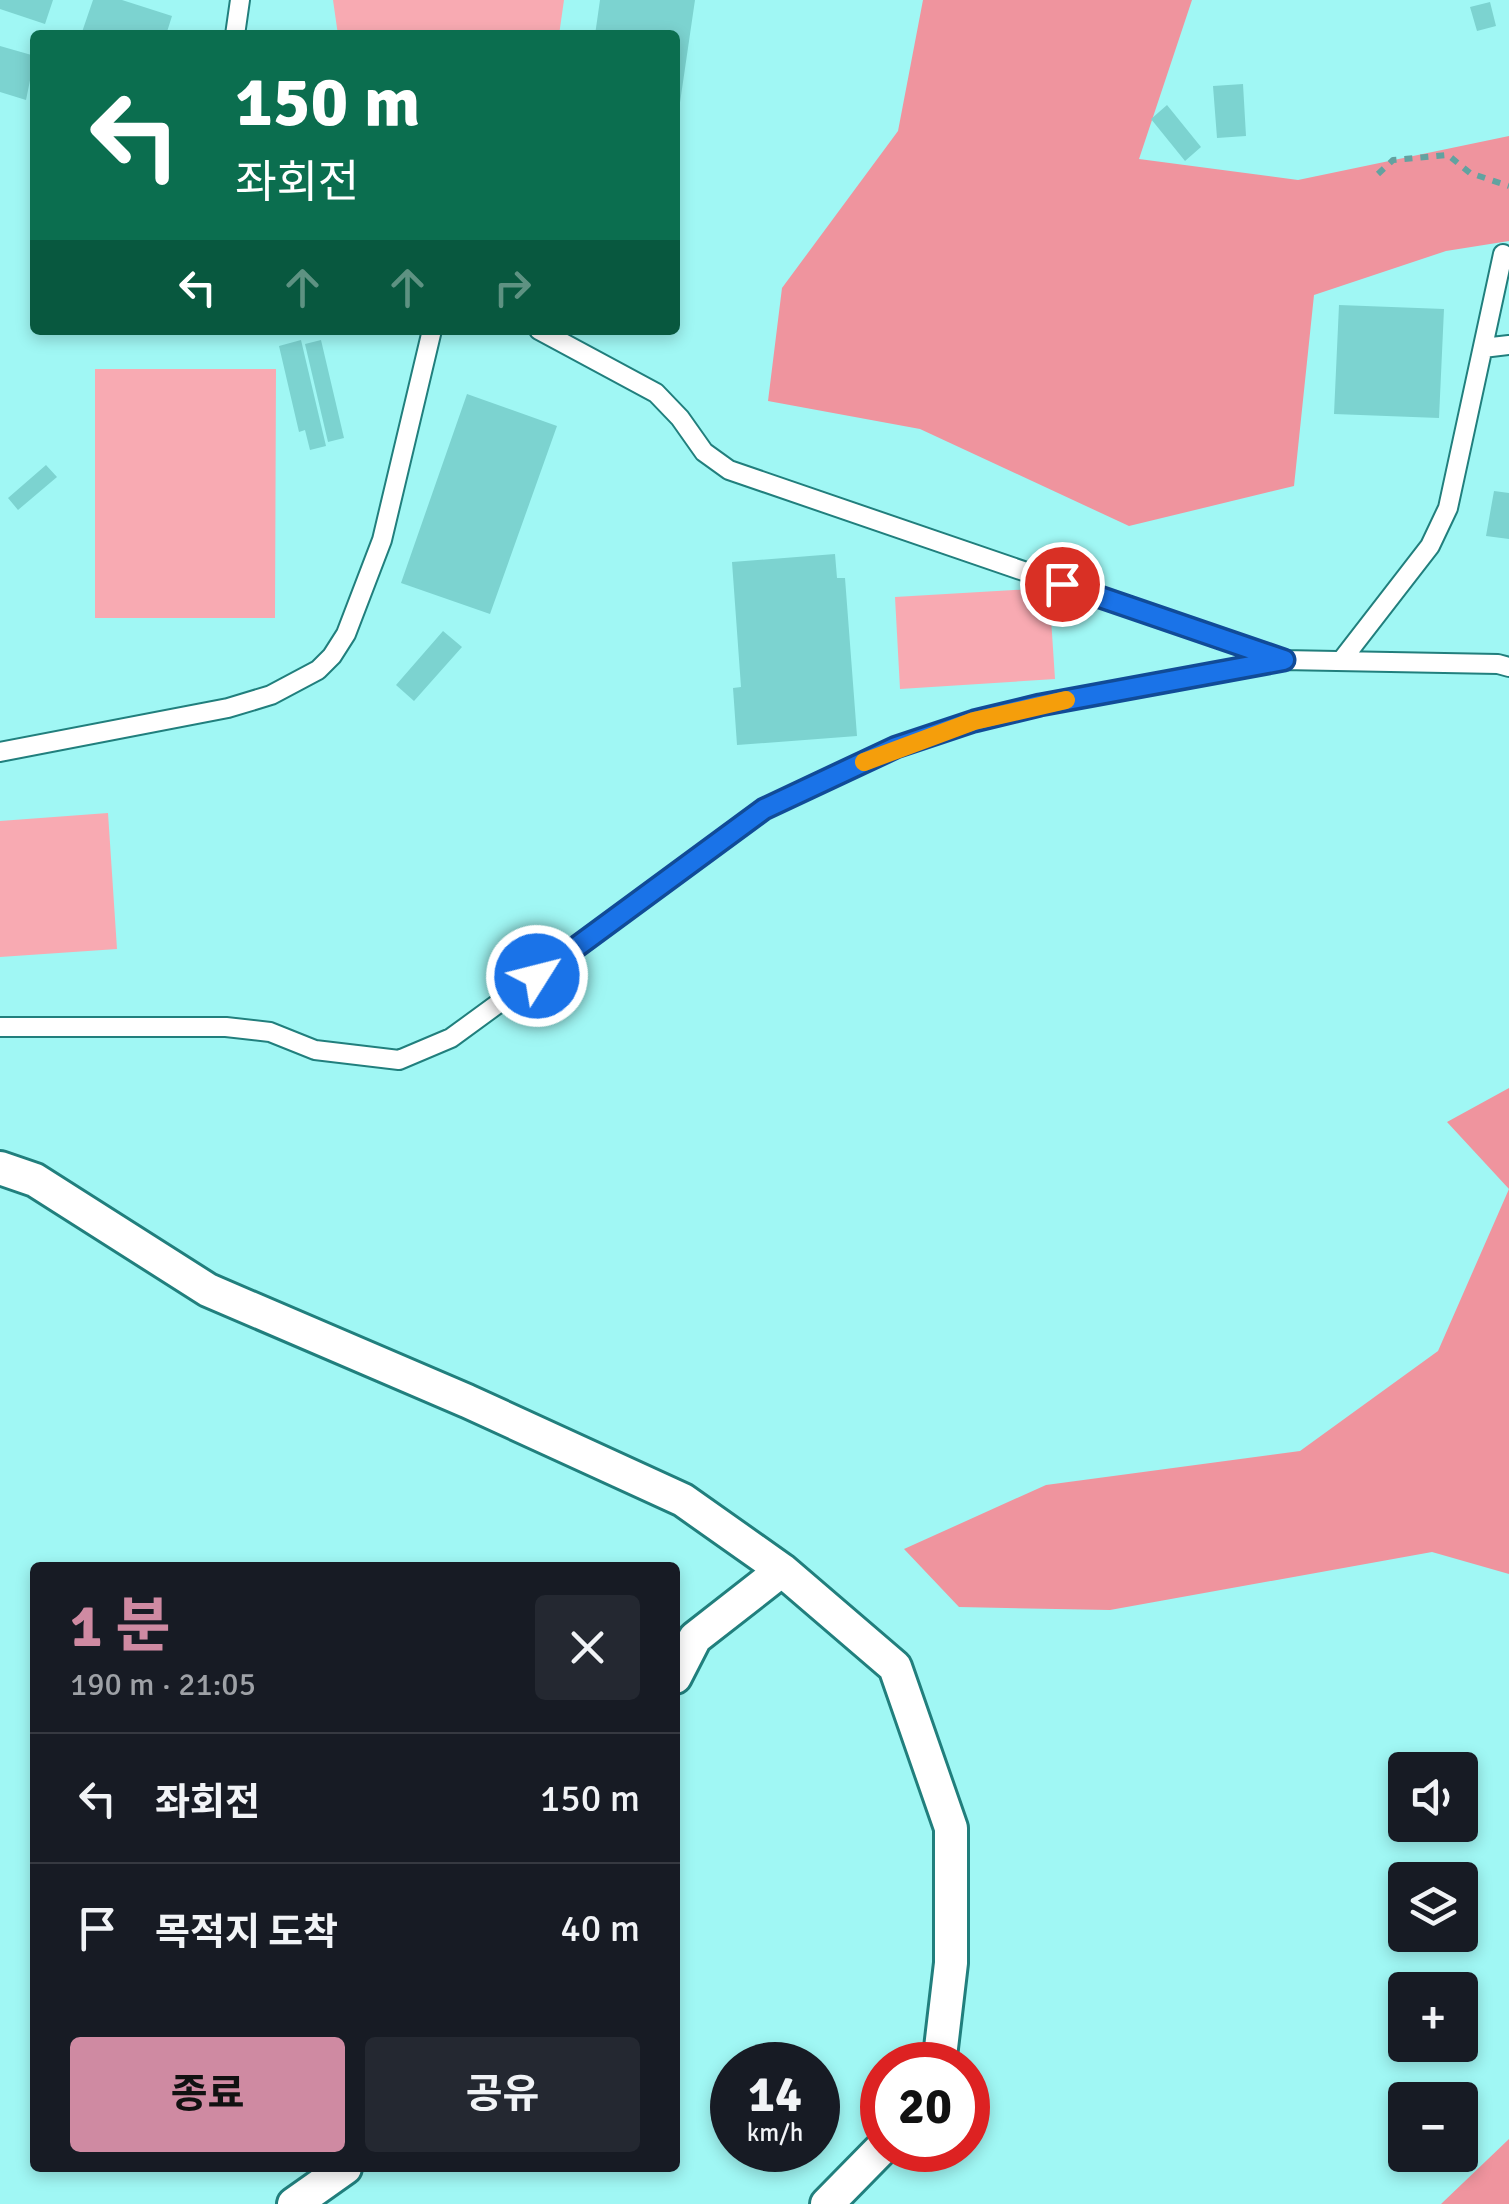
<!DOCTYPE html>
<html lang="ko">
<head>
<meta charset="utf-8">
<style>
  :root { --surface:#171b24; --page:#242831; --text:#f1f3f6; --muted:#9ea1a6; --line:#363941; --accent:#cf8aa2 }
  body { margin:0; font-family:Signika,"Noto Sans KR",sans-serif; background:var(--page); color:var(--text); height:100vh; display:flex; flex-direction:column; font-size:38px; white-space:nowrap }
  * { box-sizing:border-box; margin:0 }
  p { font-size:32px; color:var(--muted) }
  .icon { flex:none; width:55px; height:55px; fill:none; stroke:currentColor; stroke-width:2; stroke-linecap:round; stroke-linejoin:round }
  .map { position:relative; flex:1; overflow:hidden }
  .details { position:absolute; left:30px; top:1562px; width:650px; height:610px; display:flex; flex-direction:column; background:var(--surface); border-radius:10px; box-shadow:0 5px 15px #0003 }
  .details>* { flex:none }
  .hud { position:absolute; left:30px; top:30px; width:650px; height:305px; border-radius:10px; box-shadow:0 5px 15px #0003; background:#0b6e4f; color:#fff; overflow:hidden }
  .fabs { position:absolute; left:1388px; top:1752px; display:grid; gap:20px }
  .fabs a { display:grid; place-items:center; width:90px; height:90px; border-radius:10px; background:var(--surface); box-shadow:0 5px 15px #0003; font-size:50px }
  .speed { position:absolute; left:710px; top:2042px; display:flex; gap:20px; font-size:50px; font-weight:700; text-align:center }
  .speed>* { display:grid; place-content:center; width:130px; height:130px; border-radius:50%; background:var(--surface); box-shadow:0 5px 15px #0003; line-height:1 }
  .speed small { font-size:25px; font-weight:400 }
  .speed .limit { border:15px solid #d22; background:#fff; color:#111 }
  .pin { position:absolute; display:grid; place-items:center; width:85px; height:85px; color:#fff; margin:-42px; border:5px solid #fff; border-radius:50%; box-shadow:0 2px 10px #0007 }
  .me { position:absolute; width:110px; margin:-55px; rotate:54deg; stroke-linejoin:round; filter:drop-shadow(0 0 8px #0008) }
  .turn { display:flex; align-items:center; gap:35px; height:210px; padding:0 40px; font-size:45px }
  .turn .icon { width:130px; height:130px; stroke-width:2.5 }
  .turn b { display:block; font-size:70px; line-height:85px }
  .lanes { display:flex; align-items:center; height:95px; padding:0 40px; background:#0003; justify-content:center; gap:50px; direction:ltr }
  .lanes .off { opacity:.35 }
  .round { display:grid; place-items:center; flex:none; width:105px; height:105px; border-radius:10px; background:var(--page) }
  .head { display:flex; align-items:center; justify-content:space-between; height:170px; padding:0 40px }
  h1 { font-size:60px; font-weight:700; line-height:75px; color:var(--accent) }
  .action { display:flex; gap:20px; margin-top:auto; padding:20px 40px }
  .action a { flex:1; height:115px; border-radius:10px; background:var(--accent); color:#111; font-size:40px; font-weight:700; line-height:115px; text-align:center }
  .action a+a { background:var(--page); color:var(--text) }
  ul { padding:0; list-style:none }
  li { display:flex; align-items:center; gap:30px; height:130px; padding:0 40px; border-top:2px solid var(--line) }
  li div { flex:1 }
  li b { display:block; font-size:38px }
  li em { font-style:normal }
  .map>svg:first-child { display:block }
  .green { fill:#f8aab2 }
  .forest { fill:#ef949e }
  .building { fill:#7cd3d0 }
  .lines { fill:none; stroke-linecap:round; stroke-linejoin:round }
  .lane-casing { stroke:#217f7d; stroke-width:22 }
  .street-casing { stroke:#217f7d; stroke-width:38 }
  .path { stroke:#62a2a0; stroke-width:6; stroke-dasharray:8 8; stroke-linecap:butt }
  .lane { stroke:#fff; stroke-width:18 }
  .street { stroke:#fff; stroke-width:32 }
  .route-casing { stroke:#114b97; stroke-width:25 }
  .route { stroke:#1a73e8; stroke-width:18 }
  .slow { stroke:#f59e0b; stroke-width:18 }
</style>
</head>
<body>
<div class="map">
<svg width="1509" height="2204" viewBox="0 0 1509 2204">
  <rect width="100%" height="100%" fill="#a0f7f4"/>
  <path class="green" d="M333,0h231l-5,35h-221z
    M95,369h181l-1,249h-180z
    M1049,588l6,91 -155,10 -5,-92z
    M108,813l9,136 -117,8v-136z"/>
  <path class="forest" d="M923,0h269l-53,159 159,21 211,-44v105l-63,10 -132,44 -20,191 -165,40 -209,-97 -152,-28 14,-113 116,-157z
    M1509,1088v486l-77,-22 -322,58 -151,-3 -55,-58 142,-64 254,-34 138,-100 71,-162 -62,-67z
    M1509,2139v65h-68z"/>
  <path class="building" d="M0,0h53l-8,24 -45,-15z
    M93,0h29l50,16 -6,19h-85z
    M600,0h95l-18,123 -2,-88h-80z
    M1490,2l6,24 -19,5 -7,-24z
    M0,46l35,10 -9,44 -26,-8z
    M1243,84l3,52 -29,2 -4,-52z
    M1167,105l34,42 -16,14 -34,-42z
    M1339,305l105,4 -5,109 -105,-4z
    M301,340l25,106 -16,4 -5,-20 -6,2 -20,-86z
    M321,340l23,98 -16,4 -23,-98z
    M467,394l90,32 -67,188 -89,-31z
    M46,465l11,12 -39,33 -10,-12z
    M1494,491l15,2v46l-23,-3z
    M835,554l2,24h8l12,158 -120,9 -4,-57 8,-1 -9,-125z
    M443,631l19,16 -48,54 -18,-16z"/>
  <g class="lines">
    <g class="lane-casing">
      <path id="lane" d="M235,35l5,-35
        M539,330l117,63 24,25 24,34 25,18 554,190 215,4 11,3
        M1483,348l26,-3
        M1341,661l89,-115 18,-38 55,-254
        M0,752l228,-44 43,-13 47,-25 14,-14 14,-22 36,-94 50,-210
        M0,1027h226l44,5 45,18 84,10 52,-22 314,-229 44,-22 87,-40 78,-26 65,-16 244,-45"/>
    </g>
    <g class="street-casing">
      <path id="street" d="M0,1168l35,12 173,110 259,111 216,99 99,70 113,97 56,161v135l-12,102
        M675,1677l20,-39 87,-68
        M294,2204l51,-36
        M827,2204l55,-56"/>
    </g>
    <path class="path" d="M1378,174l15,-14 55,-5 22,18 39,13"/>
    <use href="#lane" class="lane"/>
    <use href="#street" class="street"/>
  </g>
  <g class="lines">
    <g class="route-casing">
      <path id="route" d="M537,976l227,-167 132,-62 78,-26 66,-16 244,-45 -222,-76"/>
    </g>
    <use href="#route" class="route"/>
    <path class="slow" d="M864,762l110,-41 92,-21"/>
  </g>
</svg>
<div class="fabs">
<a><svg class="icon" aria-label="sound" viewBox="0 0 24 24"><path d="M4 9h4l5-4v14l-5-4H4zM17 9q2 3 0 6"/></svg></a>
<a><svg class="icon" aria-label="layers" viewBox="0 0 24 24"><path d="M12 4l9 5-9 5-9-5zM3 14l9 5 9-5"/></svg></a>
<a>+</a>
<a>−</a>
</div>
<div class="speed"><div>14<small>km/h</small></div><div class="limit">20</div></div>
<div class="pin" style="left:1062px;top:584px;background:#d93025"><svg class="icon" aria-label="arrive" viewBox="0 0 24 24"><path d="M6 21V4h12l-3 4 3 4H6"/></svg></div>
<svg class="me" style="left:537px;top:976px" viewBox="-20 -20 40 40"><circle r="17" fill="#1a73e8" stroke="#fff" stroke-width="3"/><path d="M0-11L8 9 0 5-8 9z" fill="#fff"/></svg>
<div class="hud">
<div class="turn"><svg class="icon" aria-label="left" viewBox="0 0 24 24"><path d="M17 20v-9H6M10 6l-5 5 5 5"/></svg><div><b>150 m</b>좌회전</div></div>
<div class="lanes"><svg class="icon" aria-label="left" viewBox="0 0 24 24"><path d="M17 20v-9H6M10 6l-5 5 5 5"/></svg><svg class="icon off" aria-label="ahead" viewBox="0 0 24 24"><path d="M12 20V5M6 11l6-6 6 6"/></svg><svg class="icon off" aria-label="ahead" viewBox="0 0 24 24"><path d="M12 20V5M6 11l6-6 6 6"/></svg><svg class="icon off" aria-label="right" viewBox="0 0 24 24"><path d="M7 20v-9h11M14 6l5 5-5 5"/></svg></div>
</div>
<section class="details">
<div class="head"><div><h1>1 분</h1><p>190 m · 21:05</p></div><a class="round"><svg class="icon" aria-label="close" viewBox="0 0 24 24"><path d="M6 6l12 12M18 6L6 18"/></svg></a></div>
<ul>
<li><svg class="icon" aria-label="left" viewBox="0 0 24 24"><path d="M17 20v-9H6M10 6l-5 5 5 5"/></svg><div><b>좌회전</b></div><em>150 m</em></li>
<li><svg class="icon" aria-label="arrive" viewBox="0 0 24 24"><path d="M6 21V4h12l-3 4 3 4H6"/></svg><div><b>목적지 도착</b></div><em>40 m</em></li>
</ul>
<div class="action"><a>종료</a><a>공유</a></div>
</section>
</div>
</body>
</html>
